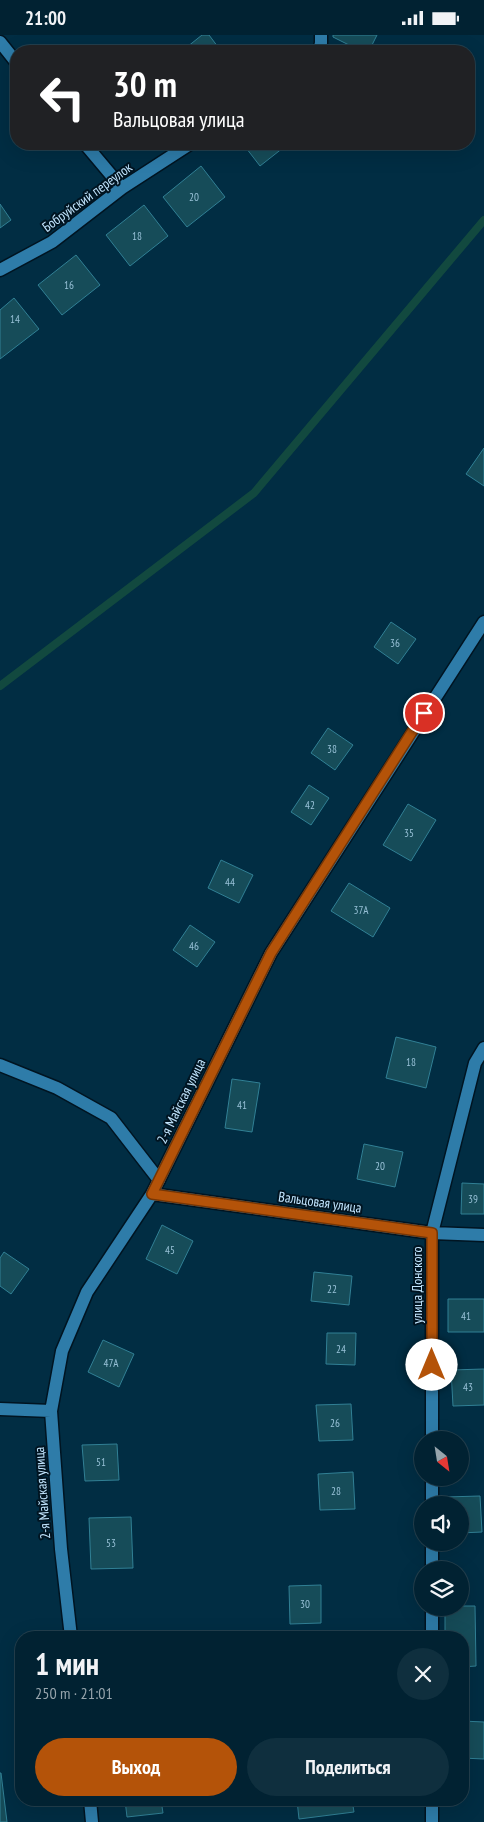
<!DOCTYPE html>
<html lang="ru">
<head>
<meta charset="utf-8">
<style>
  :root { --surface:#012232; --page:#0f2f3e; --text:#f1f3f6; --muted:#96a4ac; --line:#233f4d; --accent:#b45309 }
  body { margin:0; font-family:"PT Sans Narrow",sans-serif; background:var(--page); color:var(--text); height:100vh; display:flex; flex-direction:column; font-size:19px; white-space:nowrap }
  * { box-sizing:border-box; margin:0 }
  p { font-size:16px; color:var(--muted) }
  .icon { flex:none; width:28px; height:28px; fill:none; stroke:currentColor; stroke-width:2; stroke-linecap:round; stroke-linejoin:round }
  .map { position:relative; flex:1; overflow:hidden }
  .details { position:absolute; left:15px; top:1596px; width:454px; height:175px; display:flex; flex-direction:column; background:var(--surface); border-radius:20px; box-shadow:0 5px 20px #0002,0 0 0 1px var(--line) }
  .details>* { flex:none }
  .top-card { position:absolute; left:10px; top:10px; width:465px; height:105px; border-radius:20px; box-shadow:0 5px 20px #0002,0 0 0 1px var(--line); background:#202124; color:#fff; overflow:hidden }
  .needle { width:32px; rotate:150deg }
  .controls { position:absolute; left:414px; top:1396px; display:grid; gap:10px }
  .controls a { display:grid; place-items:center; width:55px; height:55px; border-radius:50%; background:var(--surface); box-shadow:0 5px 20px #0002,0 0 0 1px var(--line); font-size:25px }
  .pin { position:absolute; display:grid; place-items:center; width:42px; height:42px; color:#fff; margin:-21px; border:2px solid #fff; border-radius:50%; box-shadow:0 1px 5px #0007 }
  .me { position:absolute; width:55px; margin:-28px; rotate:0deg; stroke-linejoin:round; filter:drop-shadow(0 0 4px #0008) }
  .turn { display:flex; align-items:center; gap:18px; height:105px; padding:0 20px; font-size:22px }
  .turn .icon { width:65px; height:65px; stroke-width:2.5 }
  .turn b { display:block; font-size:35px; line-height:42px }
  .round { display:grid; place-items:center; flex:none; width:52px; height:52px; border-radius:26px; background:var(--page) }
  .head { display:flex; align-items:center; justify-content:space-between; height:85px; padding:0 20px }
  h1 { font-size:30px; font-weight:800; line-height:38px }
  .button { display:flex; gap:10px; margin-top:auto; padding:10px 20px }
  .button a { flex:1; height:58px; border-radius:30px; background:var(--accent); color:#fff; font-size:20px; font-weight:800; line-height:58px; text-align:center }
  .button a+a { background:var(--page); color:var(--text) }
  .status { display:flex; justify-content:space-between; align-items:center; height:35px; padding:0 25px; background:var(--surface); direction:ltr }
  .status svg { height:14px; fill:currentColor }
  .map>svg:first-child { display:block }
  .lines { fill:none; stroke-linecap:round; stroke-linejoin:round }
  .stream { stroke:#12493f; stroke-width:8 }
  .building { fill:#164c59; stroke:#318095 }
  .service-casing { stroke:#001421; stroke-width:15 }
  .minor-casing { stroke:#001421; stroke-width:15 }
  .service { stroke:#2e7ca9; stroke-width:12 }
  .minor { stroke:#2e7ca9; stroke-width:12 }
  .route-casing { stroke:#753606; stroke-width:12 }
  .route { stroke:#b45309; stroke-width:9 }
  .labels { text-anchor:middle; stroke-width:4; stroke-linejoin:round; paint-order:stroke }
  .number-label { font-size:11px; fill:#97c0d6 }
  .street-label { font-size:14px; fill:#c2e6ff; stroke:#001421 }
</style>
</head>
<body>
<div class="status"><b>21:00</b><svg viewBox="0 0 49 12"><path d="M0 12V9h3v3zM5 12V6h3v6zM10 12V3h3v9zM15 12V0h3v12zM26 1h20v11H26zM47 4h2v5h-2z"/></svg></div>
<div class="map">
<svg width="484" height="1787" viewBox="0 0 484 1787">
  <rect width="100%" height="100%" fill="#012d43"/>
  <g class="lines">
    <path class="stream" d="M0,651l254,-193 230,-273"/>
  </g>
  <path class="building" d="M202,0h7l12,16h-39z
    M333,0h44l-8,16h-8l-28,-14z
    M243,109h45l-28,22z
    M201,131l24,31 -38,30 -24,-30z
    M0,169l11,16 -11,8z
    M144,170l24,31 -38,30 -24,-31z
    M76,220l24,30 -38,30 -24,-30z
    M14,263l25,31 -39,30v-49z
    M484,413v38l-18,-12z
    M391,587l25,17 -18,25 -24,-17z
    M328,693l25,17 -18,25 -24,-17z
    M309,750l20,13 -18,27 -20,-13z
    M408,769l28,16 -25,41 -28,-16z
    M221,825l32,15 -14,28 -31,-15z
    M349,848l41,25 -17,29 -42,-26z
    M190,890l25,17 -18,25 -24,-17z
    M396,1002l40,10 -10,41 -40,-10z
    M232,1044l28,4 -8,49 -27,-4z
    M364,1109l39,8 -8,35 -38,-8z
    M462,1148l22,1v30h-23z
    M162,1190l31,16 -16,33 -31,-15z
    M4,1217l25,17 -18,25 -11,-8v-28z
    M314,1237l38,4 -3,29 -38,-4z
    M448,1264h36v33h-36z
    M327,1298h29l-1,32 -29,-1z
    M103,1305l31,14 -15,33 -31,-15z
    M484,1334v36l-31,1 -2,-36z
    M351,1369l2,36 -34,1 -3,-36z
    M117,1409l2,36 -34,1 -3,-36z
    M353,1437l2,37 -35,1 -2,-36z
    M480,1461l2,36 -22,1v-28h-14l-1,-8z
    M131,1482l2,51 -42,1 -2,-51z
    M321,1550v38l-31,1 -1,-38z
    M460,1571h15l1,60 -14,1v-30h-17v-30z
    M462,1686l22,1v37l-22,-1z
    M0,1738h1l6,49h-7z
    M125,1765h36l2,13 -36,4z
    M297,1765h55l2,12 -55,7z"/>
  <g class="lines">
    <g class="service-casing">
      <path id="service" d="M0,1030l57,23 54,30 48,62"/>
    </g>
    <g class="minor-casing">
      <path id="minor" d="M0,7l16,20
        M319,16l2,-8v-8
        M85,109l37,44
        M0,235l52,-28 70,-54 68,-44
        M152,1159l280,39 52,2
        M0,1374l51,2
        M432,1405v-207l43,-170 9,-15
        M432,1442v28
        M432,1508v27
        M432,1572v30
        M71,1602l-10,-88 -10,-138 11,-60 25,-59 65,-98 119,-241 213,-331
        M90,1765l2,22
        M432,1765v22"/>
    </g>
    <use href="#service" class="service"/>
    <use href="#minor" class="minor"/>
  </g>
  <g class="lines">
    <g class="route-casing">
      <path id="route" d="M424,678l-153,240 -119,241 280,39v132"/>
    </g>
    <use href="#route" class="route"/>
  </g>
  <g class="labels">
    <g class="number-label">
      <text x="194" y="166">20</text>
      <text x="137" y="205">18</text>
      <text x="69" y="254">16</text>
      <text x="15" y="288">14</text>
      <text x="395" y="612">36</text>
      <text x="332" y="718">38</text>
      <text x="310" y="774">42</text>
      <text x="409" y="802">35</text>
      <text x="230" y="851">44</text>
      <text x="361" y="879">37А</text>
      <text x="194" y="915">46</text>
      <text x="411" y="1031">18</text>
      <text x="242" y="1074">41</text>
      <text x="380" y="1135">20</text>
      <text x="473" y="1168">39</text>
      <text x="170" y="1219">45</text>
      <text x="332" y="1258">22</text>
      <text x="466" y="1285">41</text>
      <text x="341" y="1318">24</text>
      <text x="111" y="1332">47А</text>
      <text x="468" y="1356">43</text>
      <text x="335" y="1392">26</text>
      <text x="101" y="1431">51</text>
      <text x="336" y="1460">28</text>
      <text x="111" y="1512">53</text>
      <text x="305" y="1573">30</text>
    </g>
    <g class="street-label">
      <text transform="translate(87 162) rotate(-36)" y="5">Бобруйский переулок</text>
      <text transform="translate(181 1066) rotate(-64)" y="5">2-я Майская улица</text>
      <text transform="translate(320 1167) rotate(8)" y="5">Вальцовая улица</text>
      <text transform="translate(417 1250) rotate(-90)" y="5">улица Донского</text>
      <text transform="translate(42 1458) rotate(-94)" y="5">2-я Майская улица</text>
    </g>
  </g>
</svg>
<div class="controls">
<a><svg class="needle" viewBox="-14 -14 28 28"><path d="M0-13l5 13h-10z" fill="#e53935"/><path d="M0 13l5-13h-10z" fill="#96a4ac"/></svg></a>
<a><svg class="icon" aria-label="sound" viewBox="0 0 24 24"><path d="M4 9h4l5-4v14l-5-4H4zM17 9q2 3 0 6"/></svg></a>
<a><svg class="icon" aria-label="layers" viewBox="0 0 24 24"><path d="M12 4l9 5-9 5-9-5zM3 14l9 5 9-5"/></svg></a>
</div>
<div class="pin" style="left:424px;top:678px;background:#d93025"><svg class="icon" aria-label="arrive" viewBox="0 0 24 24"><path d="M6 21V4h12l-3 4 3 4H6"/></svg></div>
<svg class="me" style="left:432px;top:1330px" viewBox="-20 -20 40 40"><circle r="19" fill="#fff"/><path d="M0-13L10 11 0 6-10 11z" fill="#b45309"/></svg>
<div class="top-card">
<div class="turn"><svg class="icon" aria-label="left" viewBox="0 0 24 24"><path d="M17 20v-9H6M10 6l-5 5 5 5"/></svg><div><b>30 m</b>Вальцовая улица</div></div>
</div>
<section class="details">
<div class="head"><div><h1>1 мин</h1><p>250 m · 21:01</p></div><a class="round"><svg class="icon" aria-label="close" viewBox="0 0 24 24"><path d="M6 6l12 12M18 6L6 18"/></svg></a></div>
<div class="button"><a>Выход</a><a>Поделиться</a></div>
</section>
</div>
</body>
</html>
